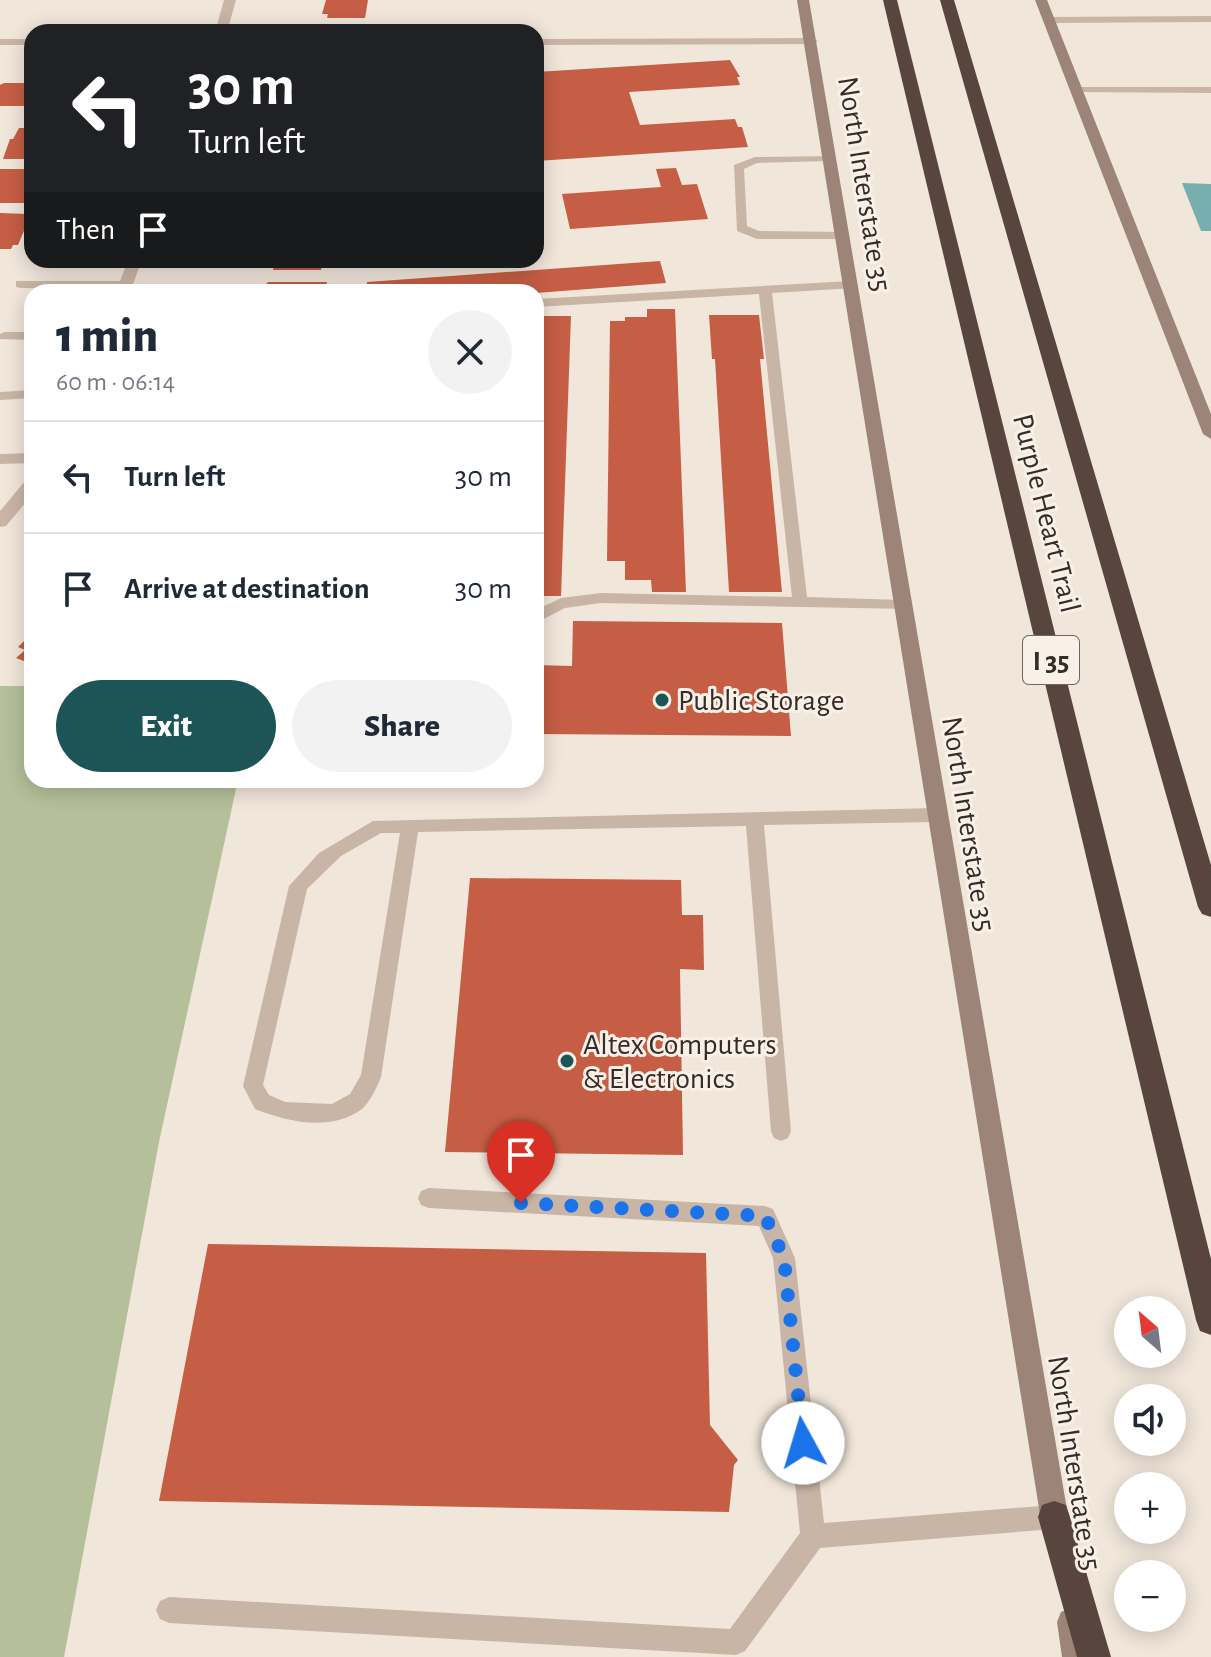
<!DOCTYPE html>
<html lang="en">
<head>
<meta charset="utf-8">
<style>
  :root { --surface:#fff; --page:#f2f2f3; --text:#1f2937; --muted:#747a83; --line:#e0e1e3; --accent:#1d5557 }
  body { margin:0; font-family:"Alegreya Sans",sans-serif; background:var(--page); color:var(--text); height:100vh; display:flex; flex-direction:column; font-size:30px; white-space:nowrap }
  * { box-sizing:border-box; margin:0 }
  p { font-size:26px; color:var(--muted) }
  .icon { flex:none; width:44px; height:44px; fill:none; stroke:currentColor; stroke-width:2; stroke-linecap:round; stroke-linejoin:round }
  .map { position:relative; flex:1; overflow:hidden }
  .side { position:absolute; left:24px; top:284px; width:520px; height:504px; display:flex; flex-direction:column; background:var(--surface); border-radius:24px; box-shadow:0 4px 20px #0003 }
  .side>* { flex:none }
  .hud { position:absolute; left:24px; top:24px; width:520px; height:244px; border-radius:24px; box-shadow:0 4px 20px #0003; background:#202124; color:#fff; overflow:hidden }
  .needle { width:52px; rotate:332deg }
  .fabs { position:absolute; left:1114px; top:1296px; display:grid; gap:16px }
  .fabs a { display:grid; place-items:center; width:72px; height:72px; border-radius:50%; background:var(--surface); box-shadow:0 4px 20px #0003; font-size:40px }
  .pin { position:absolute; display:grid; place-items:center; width:68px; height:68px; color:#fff; margin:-82px -34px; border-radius:50% 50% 50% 0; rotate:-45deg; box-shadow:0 0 8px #0007 }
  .pin .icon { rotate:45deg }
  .me { position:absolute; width:88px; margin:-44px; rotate:354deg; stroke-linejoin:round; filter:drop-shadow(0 0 6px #0008) }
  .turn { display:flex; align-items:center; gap:28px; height:168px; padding:0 32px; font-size:36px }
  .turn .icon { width:104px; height:104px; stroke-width:2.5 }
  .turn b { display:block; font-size:56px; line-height:68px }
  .then { display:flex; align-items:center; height:76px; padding:0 32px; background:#0003; gap:16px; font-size:30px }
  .round { display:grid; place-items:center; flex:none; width:84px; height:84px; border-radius:42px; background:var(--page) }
  .summary { display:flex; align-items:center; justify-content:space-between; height:136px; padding:0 32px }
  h1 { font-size:48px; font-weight:800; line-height:60px }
  .action { display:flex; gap:16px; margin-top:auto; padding:16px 32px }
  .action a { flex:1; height:92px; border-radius:48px; background:var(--accent); color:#fff; font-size:32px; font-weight:800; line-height:92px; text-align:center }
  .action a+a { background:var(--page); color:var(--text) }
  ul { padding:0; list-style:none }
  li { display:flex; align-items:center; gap:24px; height:112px; padding:0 32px; border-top:2px solid var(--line) }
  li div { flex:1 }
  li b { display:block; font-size:30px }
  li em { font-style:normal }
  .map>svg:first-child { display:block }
  .green { fill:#b5c09a }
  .water { fill:#79aeae }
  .building { fill:#c55e44 }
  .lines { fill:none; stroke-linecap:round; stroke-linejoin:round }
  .service { fill:#c9b5a6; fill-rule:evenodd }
  .minor { fill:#c9b5a6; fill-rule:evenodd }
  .secondary { fill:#9d8478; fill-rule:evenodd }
  .motorway { fill:#57453e; fill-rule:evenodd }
  .route { stroke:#1a73e8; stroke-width:14; stroke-dasharray:0 25.2 }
  .poi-dot { fill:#1d5557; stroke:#f9f0e7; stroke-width:3 }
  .labels { text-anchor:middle; stroke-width:6; stroke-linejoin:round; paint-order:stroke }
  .shield { fill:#f9f0e7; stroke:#706661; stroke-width:2 }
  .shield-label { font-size:28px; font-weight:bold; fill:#362b27 }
  .street-label { font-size:30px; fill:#362b27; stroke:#f9f0e7 }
  .poi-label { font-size:30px; fill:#362b27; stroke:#f9f0e7; text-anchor:start }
</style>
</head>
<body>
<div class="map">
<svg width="1211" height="1657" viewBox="0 0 1211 1657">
  <rect width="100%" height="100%" fill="#f1e6da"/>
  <path class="green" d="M0,686h32v94h206l-79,362 -95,515h-64z"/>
  <path class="water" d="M1182,183l29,1v47h-10z"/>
  <path class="building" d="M326,0h42l-3,18h-38l1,-4h-6z
    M730,60l10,17h-3l3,8 -111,7 11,33 95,-6 3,8h4l6,20 -212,14v-89z
    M4,83h28v23h-32v-21z
    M19,128h13v31h-29l7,-20h3z
    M676,168l6,17 15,-1 11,35 -138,10 -8,-35 99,-7 -5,-18z
    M0,169h32v28h-4l-2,6h-26z
    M0,213l27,1 -3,5h5l-11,26h-5l-2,4h-11z
    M269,260h54l-2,10h-48l1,-6h-6z
    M660,261l6,22 -130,10 -169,-1v-10z
    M268,282h59l-2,10h-65z
    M647,309h28l11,283h-34l-1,-12h-26v-19h-18l3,-240h15v-4h22z
    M709,315h50l5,44h-4l22,233h-53l-14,-233h-3z
    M536,316h35l-10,280h-25z
    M573,621l209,2 9,113 -255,-2v-69l36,1z
    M32,633v31l-16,-6 9,-8 -7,-3z
    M470,878l211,2 1,35h21l1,55 -24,-1 3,186 -238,-3z
    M208,1244l498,9 4,172 28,35 -4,5 -5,47 -570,-11z"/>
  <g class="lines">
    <path class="service" d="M1211,16v6l-162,1 -5,-3 5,-3z
      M1076,87h135v6l-139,-1 -1,-2z
      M833,156l2,2 -6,3 -72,2 -13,6 3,57 12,5 83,1 4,1v6h-89l-20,-8 -3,-66 21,-8z
      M16,281h109l6,4 -6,4 -104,-1 -5,-1z
      M850,281l6,4 -1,3 -83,5 35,304 96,3 6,1 2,4 -2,4 -308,-6 -36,5 -29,15v-13l25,-12 40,-5 191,4 -33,-303 -223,13v-8z
      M5,332h27v8l-32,-1v-5z
      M32,390v8l-32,2v-8z
      M32,453v10l-32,1v-10z
      M937,808l6,2 3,5 -3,5 -6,2 -173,3 27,306 -3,7 -7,3 -7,-3 -3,-7 -25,-305 -328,6 -37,245c-4,10 -11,25 -19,32 -31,23 -74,13 -107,0l-12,-23 46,-200 30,-33 54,-32zM381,833h19l-39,242 -11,19 -18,10 -47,-2 -16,-7 -6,-10 44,-196 34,-33z
      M429,1188l336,18 8,3 22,49 29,265 230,-18 9,3 3,9 -3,9 -9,3 -234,19 -75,103 -9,4 -567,-32 -9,-4 -4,-9 4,-9 9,-4 561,32 70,-96 -27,-275 -14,-32 -330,-18 -8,-3 -3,-7 3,-7z"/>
    <path class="minor" d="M224,0h12l-9,32h-12z
      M0,39h32v6h-32z
      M536,39l276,-1 6,3 -6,3 -276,1z
      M128,260h14l-12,32h-14z
      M32,479v16l-26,31 -6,1v-16l26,-31z"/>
    <path class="secondary" d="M797,0h12l261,1527 -4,10 -10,4 -10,-4 -4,-10z
      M1035,0h12l164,414v25l-8,-5z
      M1071,1608l10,4 9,45h-28l-5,-35 4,-10z"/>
    <path class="motorway" d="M883,0h14l314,1259v76l-11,-4 -4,-11z
      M940,0h14l257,865v52l-9,-3 -4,-7z
      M1054,1501l12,4 4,12 41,140h-34l-39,-140 4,-12z"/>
  </g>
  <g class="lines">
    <path class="route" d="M521,1203l244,13 19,42 19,185"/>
  </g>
  <g class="poi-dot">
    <circle cx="662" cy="700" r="8"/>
    <circle cx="567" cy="1061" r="8"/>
  </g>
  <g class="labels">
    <rect class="shield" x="1023" y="636" width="56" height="48" rx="6"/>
    <g class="shield-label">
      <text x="1051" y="670">I 35</text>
    </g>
    <g class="street-label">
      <text transform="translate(865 184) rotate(81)" y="10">North Interstate 35</text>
      <text transform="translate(1047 513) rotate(76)" y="10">Purple Heart Trail</text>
      <text transform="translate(969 824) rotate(81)" y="10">North Interstate 35</text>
      <text transform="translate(1075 1463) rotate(81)" y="10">North Interstate 35</text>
    </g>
    <g class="poi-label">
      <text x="678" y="710">Public Storage</text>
      <text x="583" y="1054">Altex Computers<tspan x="583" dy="34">&amp; Electronics</tspan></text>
    </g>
  </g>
</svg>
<div class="fabs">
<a><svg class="needle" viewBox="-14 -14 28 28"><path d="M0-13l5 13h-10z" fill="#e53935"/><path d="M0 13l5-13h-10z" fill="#747a83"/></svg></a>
<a><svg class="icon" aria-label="sound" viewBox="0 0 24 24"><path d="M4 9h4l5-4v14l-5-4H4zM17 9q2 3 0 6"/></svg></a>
<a>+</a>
<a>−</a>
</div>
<div class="pin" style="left:521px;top:1203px;background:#d93025"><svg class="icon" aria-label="arrive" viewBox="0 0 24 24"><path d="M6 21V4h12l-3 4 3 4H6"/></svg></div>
<svg class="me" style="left:803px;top:1443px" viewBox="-20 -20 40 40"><circle r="19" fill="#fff"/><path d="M0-13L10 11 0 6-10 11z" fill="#1a73e8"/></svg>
<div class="hud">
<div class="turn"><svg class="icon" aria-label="left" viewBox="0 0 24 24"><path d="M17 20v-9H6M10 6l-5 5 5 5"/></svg><div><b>30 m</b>Turn left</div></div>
<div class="then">Then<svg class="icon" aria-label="arrive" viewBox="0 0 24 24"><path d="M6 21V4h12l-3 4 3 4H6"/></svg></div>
</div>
<section class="side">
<div class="summary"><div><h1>1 min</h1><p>60 m · 06:14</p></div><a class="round"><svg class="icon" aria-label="close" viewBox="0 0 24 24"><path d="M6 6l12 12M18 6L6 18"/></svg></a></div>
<ul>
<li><svg class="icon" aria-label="left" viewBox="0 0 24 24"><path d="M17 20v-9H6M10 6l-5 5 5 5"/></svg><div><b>Turn left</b></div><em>30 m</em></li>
<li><svg class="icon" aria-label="arrive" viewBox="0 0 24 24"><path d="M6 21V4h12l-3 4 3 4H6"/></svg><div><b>Arrive at destination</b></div><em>30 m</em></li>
</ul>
<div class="action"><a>Exit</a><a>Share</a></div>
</section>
</div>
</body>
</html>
